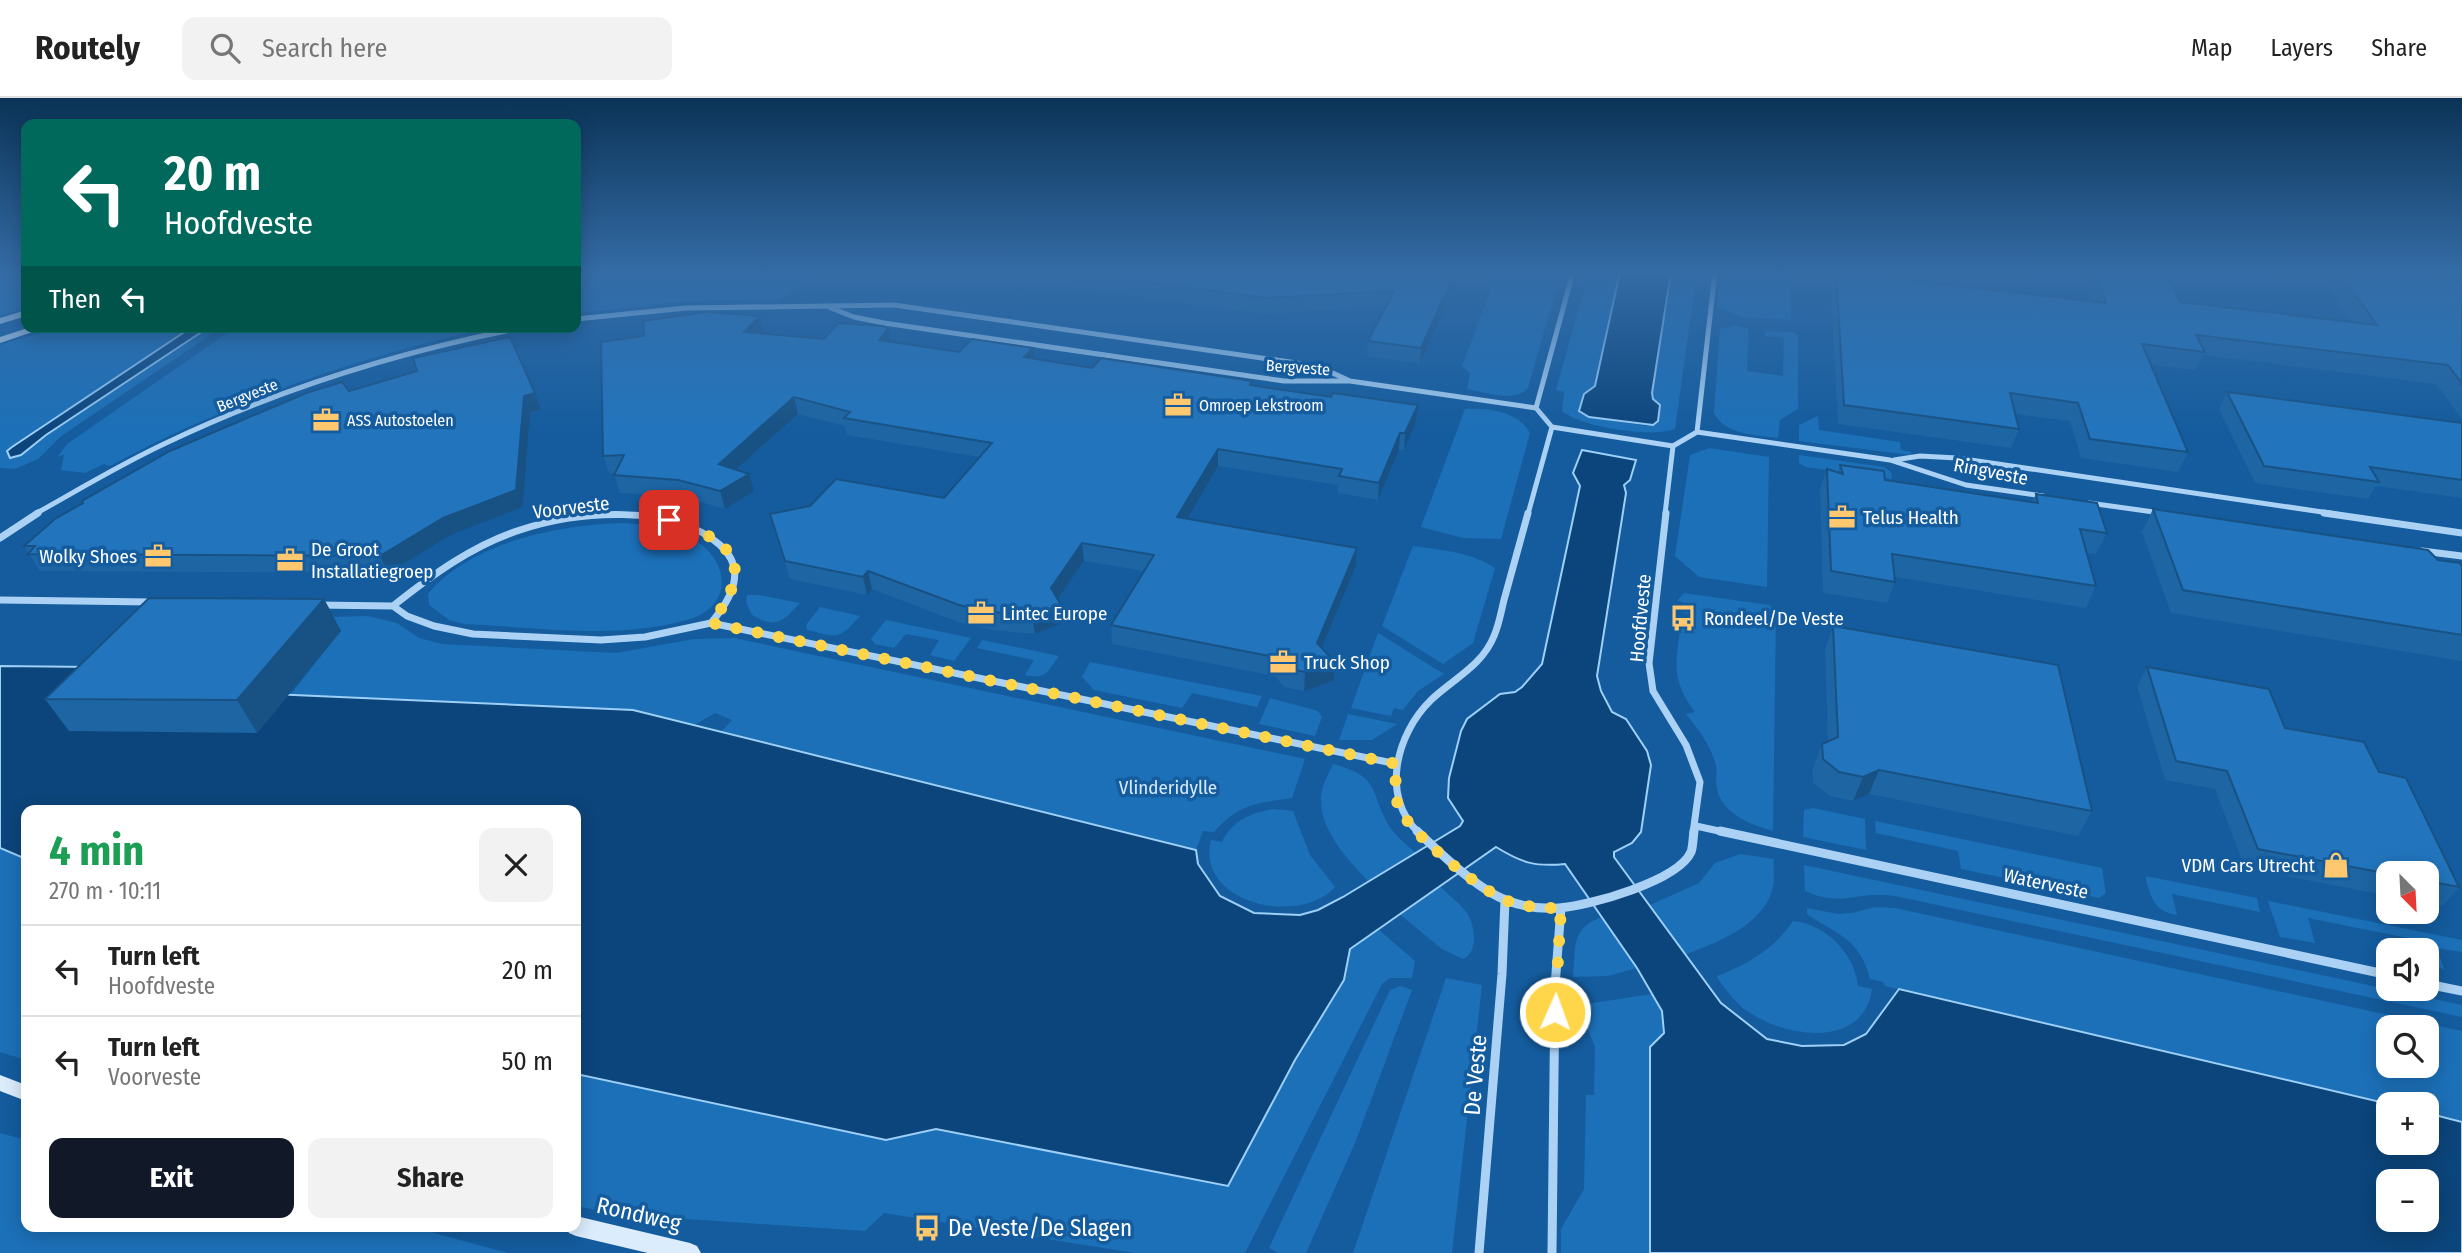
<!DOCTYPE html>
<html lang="en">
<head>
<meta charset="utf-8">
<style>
  :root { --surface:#fff; --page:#f2f2f2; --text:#222; --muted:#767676; --line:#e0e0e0; --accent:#111827 }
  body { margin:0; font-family:"Fira Sans Condensed",sans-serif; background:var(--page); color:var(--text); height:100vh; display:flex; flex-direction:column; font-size:26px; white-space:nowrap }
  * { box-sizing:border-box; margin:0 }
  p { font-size:23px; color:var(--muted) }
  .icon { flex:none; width:38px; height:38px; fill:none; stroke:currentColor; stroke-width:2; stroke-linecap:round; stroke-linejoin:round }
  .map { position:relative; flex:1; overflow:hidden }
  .details { position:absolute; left:21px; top:707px; width:560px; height:427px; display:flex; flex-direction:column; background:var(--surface); border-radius:14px; box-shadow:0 4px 18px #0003 }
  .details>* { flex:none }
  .hud { position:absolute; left:21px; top:21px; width:560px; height:214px; border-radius:14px; box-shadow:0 4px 18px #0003; background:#00695c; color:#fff; overflow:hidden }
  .needle { width:46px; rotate:156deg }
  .fabs { position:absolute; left:2376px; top:763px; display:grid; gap:14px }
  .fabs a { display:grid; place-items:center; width:63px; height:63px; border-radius:14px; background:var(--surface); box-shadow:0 4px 18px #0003; font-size:35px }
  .pin { position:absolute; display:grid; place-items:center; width:60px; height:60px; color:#fff; margin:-30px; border-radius:14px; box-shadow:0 4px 10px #0006 }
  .me { position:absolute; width:77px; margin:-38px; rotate:2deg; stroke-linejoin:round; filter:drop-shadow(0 0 5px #0008) }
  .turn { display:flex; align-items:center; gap:24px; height:147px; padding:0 28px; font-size:32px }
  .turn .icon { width:91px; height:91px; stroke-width:2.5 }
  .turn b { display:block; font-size:49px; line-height:60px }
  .then { display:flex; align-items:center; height:66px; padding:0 28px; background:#0003; gap:14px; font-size:26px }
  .round { display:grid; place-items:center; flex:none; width:74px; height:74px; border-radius:14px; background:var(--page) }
  .headline { display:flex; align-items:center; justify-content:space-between; height:119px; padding:0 28px }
  h1 { font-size:42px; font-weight:700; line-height:52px; color:#1e9e55 }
  .action { display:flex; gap:14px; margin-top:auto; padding:14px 28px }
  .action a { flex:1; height:80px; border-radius:14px; background:var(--accent); color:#fff; font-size:28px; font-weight:700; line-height:80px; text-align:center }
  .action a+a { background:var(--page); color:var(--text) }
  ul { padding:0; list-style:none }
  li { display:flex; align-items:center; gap:21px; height:91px; padding:0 28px; border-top:2px solid var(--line) }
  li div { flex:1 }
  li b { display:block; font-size:26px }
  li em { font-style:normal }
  header { display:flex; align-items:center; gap:42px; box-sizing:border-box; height:98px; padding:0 35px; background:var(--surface); border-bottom:2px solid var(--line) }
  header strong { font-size:33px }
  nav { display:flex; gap:38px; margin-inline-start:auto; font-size:24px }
  .search { width:490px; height:63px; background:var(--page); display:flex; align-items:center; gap:18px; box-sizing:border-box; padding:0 24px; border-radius:14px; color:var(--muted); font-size:26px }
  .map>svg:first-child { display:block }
  .green { fill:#1c70b8; fill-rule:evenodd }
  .water { fill:#0c457b; stroke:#9dcff7; stroke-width:2; fill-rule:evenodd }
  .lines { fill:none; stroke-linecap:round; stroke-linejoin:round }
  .minor-far2 { stroke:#abd2f4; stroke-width:5 }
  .minor-far1 { stroke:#abd2f4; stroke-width:7 }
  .minor { stroke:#abd2f4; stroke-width:9 }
  .secondary { fill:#dbedfd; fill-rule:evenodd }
  .wall { fill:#1d65a3 }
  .shaded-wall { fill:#185284 }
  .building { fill:#2275bd; stroke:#185284; stroke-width:2 }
  .route { stroke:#ffd54a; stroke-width:12; stroke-dasharray:0 21.6 }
  .labels { text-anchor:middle; stroke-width:7; stroke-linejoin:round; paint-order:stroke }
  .far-street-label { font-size:16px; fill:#fff; stroke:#145c9e }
  .far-poi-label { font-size:16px; fill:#fff; stroke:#145c9e; text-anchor:start }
  .street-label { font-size:19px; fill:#fff; stroke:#145c9e }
  .poi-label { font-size:19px; fill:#fff; stroke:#145c9e; text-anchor:start }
  .park-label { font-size:19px; fill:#d4eafd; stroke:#145c9e }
  .near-street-label { font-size:23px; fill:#fff; stroke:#145c9e }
  .near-poi-label { font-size:23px; fill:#fff; stroke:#145c9e; text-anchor:start }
</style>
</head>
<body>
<header>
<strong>Routely</strong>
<div class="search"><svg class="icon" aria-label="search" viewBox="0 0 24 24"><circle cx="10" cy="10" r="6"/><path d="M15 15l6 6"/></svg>Search here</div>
<nav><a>Map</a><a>Layers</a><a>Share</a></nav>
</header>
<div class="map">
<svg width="2462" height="1155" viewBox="0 0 2462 1155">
  <rect width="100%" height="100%" fill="#145c9e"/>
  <path class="green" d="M26,174v36l-26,8v-43z
    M576,174h241l-37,27 -92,2 -112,12z
    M1498,174h62v4l-32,112c-13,15 -44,4 -61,1l3,-16 -8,-7z
    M1589,174h31l-25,115 -15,24 9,6 58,9 24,-154h26l-22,157c-24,9 -94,-2 -113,-18l2,-19 -8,-2z
    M1721,174h69l1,48 -49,-3 -25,-10z
    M1735,227l14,4 -2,42 36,5 1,-38 -19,-2v-5l29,1 4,4v73l-18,11 -2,18c-21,-3 -53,-3 -64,-25l6,-84z
    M59,229h163l-162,110 -22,22 -23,10 -15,-1v-123z
    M236,229h257c-136,30 -260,73 -383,139l-6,-2 -19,9 -24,-3 3,-15 -6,1 9,-12z
    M1465,311c24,-1 53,2 65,24l-29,106 -38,-1 -42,-11z
    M1818,318l1,14 81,12 1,8 10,2v3l-112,-14v-16z
    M1709,350l60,9 -2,130 -68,-10 -24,-21 15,-101z
    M1799,357l85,12 7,5 1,7 -86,-12 -7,-4z
    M625,425c24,2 52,5 72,18 35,25 34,67 -10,79 -71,20 -150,7 -223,4l-15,-4 -20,-15 -1,-11c43,-52 132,-70 197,-71z
    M1413,448c29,4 58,6 82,22l-22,75 -30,21 -61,-38z
    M1684,495l85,12 7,7 -3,219c-21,-6 -51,-17 -56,-42 -2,-9 1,-19 -2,-27 -5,-18 -18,-34 -29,-48l9,-2c-25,-33 -19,-50 -14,-89l8,1 1,-9 -8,-3 1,-10 -6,-1z
    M747,497h12l41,8c-18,19 -23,26 -48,12l-6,-13z
    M820,509l40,9c-22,25 -22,21 -53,14l-1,-5z
    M368,518l29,7 22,15 23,6 174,9 78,-14 40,-1 571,121 -13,39c-38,6 -51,5 -78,34l-11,-1 -7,19 -475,-118 11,-12 -17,-7 -21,12 -61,-15 -271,-10 -71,-6 49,-62 -8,-15z
    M886,522l85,18 -17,23 -24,-6 9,-15 -33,-6 -12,14 -19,-4 -4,-5z
    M1378,535l66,41 -26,17 -15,19 -9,-2 -3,8 -40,-8z
    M982,542l77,16c-12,16 -12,24 -34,19l9,-15 -57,-12z
    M1090,564l172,34 -5,11 -65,-14 -10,15 -88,-18 -12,-13z
    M1270,600l48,13 4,6 -7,19 -56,-12z
    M1348,616l49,10 -25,16h-33z
    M1333,666c52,14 35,31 59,66 7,9 16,16 24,23l-48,28c-20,-21 -47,-50 -47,-80 -1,-13 7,-26 12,-37z
    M1813,710l52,11 1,31 -63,-13 1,-27z
    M1274,711l19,2 17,44 25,32c-35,40 -140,16 -124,-47l11,2c11,-22 29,-29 52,-33z
    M1875,723l227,47 4,25 -7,5 -138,-29 -3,-18 -82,-18z
    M0,750l26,11v201l-26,-8z
    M1740,756l34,5c-1,7 0,15 0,22 -5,43 -56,61 -90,74l-36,-49 51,-23 16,-20z
    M1804,767l658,140v12l-567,-121c-37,-6 -53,12 -90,-5z
    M2145,778l112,22 3,14 -88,-18 5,21c-24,-4 -26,-18 -32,-39z
    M1439,787c8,9 21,18 28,28 8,13 12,39 -4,46l-21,-10 -44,-36z
    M2268,803l194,39v12l-26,-4 9,22 -12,-5 -10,-24 -115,-23 7,25 -35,-6z
    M1875,809l20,1 567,123v91l-35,-9v-9h-38l-504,-118 -2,-4 -13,-3c-10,-41 -33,-44 -63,-65v-6l31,6 14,-1zM2389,929h38v39h-38z
    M1602,819l35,51 -29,8 -35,1c3,-28 -3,-49 29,-60z
    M1793,823c33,3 62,33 65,65l14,3c-8,59 -83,49 -120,25 -15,-8 -24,-22 -34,-35l-1,-3c31,-12 57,-27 76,-55z
    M1378,831l37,32 -3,17h-22l-8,6 -137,269h-110l-251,-40 -19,18 -250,-17 -39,-8v-132l310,66 50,-11 292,57 67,-126 49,-80 6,-31z
    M1446,880l36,7 -30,268h-99z
    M1400,888l12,4 -57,153 -49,110h-28l-9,-5 121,-258z
    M1652,896c12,20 19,37 -2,53v206h-89v-24l23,-40 2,-94h8l1,-48 -9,-23v-20z
    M0,1035l26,7v87h386l96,26h-508z"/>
  <path class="water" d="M1620,174h51l-19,121 1,6 7,6 -2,16 -5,4 -64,-8 -10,-6 5,-17 11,-8z
    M192,229h17l-163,108 -25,20 -11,3 -3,-7 5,-4z
    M1582,352l54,10 -6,20 -6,5 2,8 -29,183 4,15 11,21 14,7 21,32 4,14 -10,67 -9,11 -18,9v5l107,146 46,36 35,7 42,-1 22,-11 33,-45 490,115v39h38v-30l35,9v131h-812v-206l14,-14 -2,-22 -25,-43 -72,-104c-30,3 -43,-1 -69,-17l-146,102 -6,31 -49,80 -67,126 -292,-57 -50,11 -310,-66v-264h-550v49l-26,-11v-182l93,1 153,26 387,17 563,140 2,14 22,32 34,17 46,2 18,-5 25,-13 117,-71 3,-5 -15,-23 1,-20 12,-47 6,-12 33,-25 15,-2 7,-5 20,-23 38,-178 -7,-13zM2389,1083h38v39h-38z"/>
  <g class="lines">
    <path class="minor-far2" d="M831,210l23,9 30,6 400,58h66l186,27
      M576,221l110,-11 208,-3 403,58 27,6 26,12
      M1536,310l16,19 121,19 24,-14
      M1536,310l37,-136
      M1697,334l193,28 76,25 77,11
      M1697,334l18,-160
      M1894,362l26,-4 37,2 379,56
      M2089,405l72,10
      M35,416c43,-24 86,-50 131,-71 115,-55 235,-92 360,-116
      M1528,416l24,-87
      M1665,416l8,-68"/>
    <path class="minor-far1" d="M1666,415l-17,150 4,28 33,54 14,37 -7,51
      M2158,415h3
      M2324,415l138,20
      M0,440l38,-25
      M2422,453l40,5
      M0,502l151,2
      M317,507l76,1 14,10 27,10 39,8 128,6 44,-3 66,-14 686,141
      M393,508c39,-31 80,-61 127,-76 57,-19 152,-27 200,15 28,25 11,54 -9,78
      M1696,728l32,7
      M1419,735c-39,-36 -23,-99 12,-133 22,-21 51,-34 63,-64 5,-11 7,-24 10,-36 8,-29 16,-58 24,-87"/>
    <path class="minor" d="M1417,733c23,22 60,58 89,69 17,7 36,9 53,8 30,-2 119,-27 132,-56 2,-5 2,-15 3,-21
      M1720,733l669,144
      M2427,886l35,7
      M1479,1155l23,-279 3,-74
      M1552,1155l3,-267 6,-78"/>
    <path class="secondary" d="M26,212v6l-26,8v-6z
      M31,229h16l-47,16v-6z
      M0,977l26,10v16l-26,-10z
      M576,1118l114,27 7,3 4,7h-53l-72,-17 -7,-3 -3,-6h10z"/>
  </g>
  <path class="wall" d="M970,174h490l-40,92 -53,-8 1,-15 18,-35 -121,8 -295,-41z
    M1830,174h59l1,6 201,24 -11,-30h85l15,30 172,20 -27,-40 -84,-10h194l1,2 26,9v136l-26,-35 -233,-29 -8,15 -45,-5 38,87 -10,20 -97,-14 -11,-37 -55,-7 4,15 -8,19 -173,-24z
    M760,218l4,16 -2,2 62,5 66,2 69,11 75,7 58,9 160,17 79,12 87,8 -2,17 -12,28h-5l-21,50 -40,-7v-8l-120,-19 -31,53 170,29 -1,18 -34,82 13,14 -1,19 -30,10 -20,-4 -9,-11 -163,-32 -1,-19 33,-54 -60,-10 -26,38 3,6 2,18 -28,11 -42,-4 -32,-7 -89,-34 -5,6 -77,-16 -20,-65 174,-16 35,-41 -132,-22 -2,-9 -47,-12 -62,55 18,22 -29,18 -42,-12 -63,-4 -6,-18 2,-2h-7l-6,-17 41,-120z
    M349,293l186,2 6,17 -11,2 -7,95 -72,28 -63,38 -348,-2 -16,-25z
    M2227,294l235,31v75l-86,-12 -8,13 -113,-16 -36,-74z
    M1840,367l45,15 147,22 4,-8 71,39 -11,21 -9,-1 9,33 -10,22 -191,-31v5l-8,21 -64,-10 -3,-104 7,-20 10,3z
    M2153,411l285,51 24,7v94l-291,-48 -29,-81z
    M324,501l17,32 -84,102 -188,-2 -24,-32z
    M1833,528l259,185 -14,25 -209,-42 -16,7 -23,-5 -17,-13v-15l9,-24 6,-3 -3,-91z
    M2147,569l138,61 94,44 80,115 -16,19 -16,-3v-30h-38v23l-144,-28 -30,-79 -50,-9 -28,-94z"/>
  <path class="shaded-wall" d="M1455,174h5l-40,92 1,-16z
    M760,218l4,16 -16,16 -4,-16z
    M888,231l3,15 -12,-4z
    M1033,250l1,16 -10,-7z
    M535,295l6,17 -11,2 -7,95 -72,28 -63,38 -8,-17 144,-160z
    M794,299l4,17 -75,67 -4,-17z
    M1418,307l-2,17 -12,28 1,-17z
    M1400,335l-1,17 -21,50 1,-17z
    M1218,351v17l-40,69 -1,-18z
    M749,376l5,17 -29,18 -5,-18z
    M1082,445l2,18 -31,45 -2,-18z
    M1357,450l-1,18 -40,96 1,-19z
    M868,473l4,18 -5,6 -4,-18z
    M324,501l17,32 -84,102 -20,-33z
    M1061,507l2,18 -28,11 -3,-19z
    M1335,564l-1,19 -30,10 1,-19z
    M1879,672l-10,24 -16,7 10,-24z"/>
  <path class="building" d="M1071,174h384l-34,76 -53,-7 26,-50 -128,7z
    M1836,174h53l1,6 216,25 -12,-31h71l15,30 197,23 -38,-53h96l1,2 26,9v101l-14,-19 -252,-30 9,17 -63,-8 46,108 -98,-13 -12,-36 -68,-10 9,36 -175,-24z
    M705,214l55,4 -16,16 80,7 14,-16 45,3 5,3 -9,11 80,12 13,-13 61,9 -9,9 68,11 9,-10 151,23 -2,4 81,12 2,-4 85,12 -13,28h-5l-21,50 -40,-7 3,-7 -124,-20 -41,68 180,31 -40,95 18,19 -30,10 -20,-4 -10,-11 -164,-32 43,-70 -72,-12 -31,45 10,17 -29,10 -42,-3 -31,-7 -91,-34 -5,6 -78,-16 -15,-47 40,-8 26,-27 108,19 48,-55 -148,-25 6,-6 -56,-15 -75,67 30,10 -29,17 -42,-11 -64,-5 10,-20 -21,1 -2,-114 43,-6 -1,-15z
    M510,239l25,56 -11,3 -8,94 -73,28 -63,38 -352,-2 7,-8h-11l31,-27 28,-16 -1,-2 88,-50 77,-33 62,-26 33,-10 7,9 68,-20 -4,-13z
    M2227,294l235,31v57l-92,-13 9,15 -115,-16z
    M1840,367l44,6 1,9 153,23 -2,-9 61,9 10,30 -27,-4 16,57 -204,-32 3,28 -64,-11 -4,-102 16,5z
    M2153,411l275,41 10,10 22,3 2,4v68l-279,-45z
    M149,500l175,1 -87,101 -192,-1z
    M1833,528l225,39 34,146 -213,-41 -16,7 -24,-5 -16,-13 -1,-15 16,-7z
    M2147,569l122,22 16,39 79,14 15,30 27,6 53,109 -32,-6v-8l-38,1 -131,-25 -31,-78 -51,-10z"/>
  <linearGradient id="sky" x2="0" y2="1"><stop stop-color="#0b3357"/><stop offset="0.52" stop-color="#346ca6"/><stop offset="1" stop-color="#346ca6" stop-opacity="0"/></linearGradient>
  <rect width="2462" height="336" fill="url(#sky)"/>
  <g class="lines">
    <path class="route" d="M669,422c64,20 88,44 42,103l686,141c-1,14 -4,29 2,43 11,27 77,79 104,92 18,8 38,9 58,9l-6,104"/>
  </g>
  <defs>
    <g id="office-bare" transform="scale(2.1)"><path d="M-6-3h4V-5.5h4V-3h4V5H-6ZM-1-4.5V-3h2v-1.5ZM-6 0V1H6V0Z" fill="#ffc86e" stroke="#145c9e" stroke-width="2.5" paint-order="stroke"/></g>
    <g id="bus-bare" transform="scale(2.1)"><path d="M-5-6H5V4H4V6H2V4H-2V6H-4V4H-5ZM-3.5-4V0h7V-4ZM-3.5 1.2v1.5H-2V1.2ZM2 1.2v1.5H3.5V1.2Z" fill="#ffc86e" stroke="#145c9e" stroke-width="2.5" paint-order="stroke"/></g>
    <g id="shop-bare" transform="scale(2.1)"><path d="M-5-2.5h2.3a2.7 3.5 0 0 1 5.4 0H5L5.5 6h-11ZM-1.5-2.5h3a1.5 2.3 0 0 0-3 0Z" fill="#ffc86e" stroke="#145c9e" stroke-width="2.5" paint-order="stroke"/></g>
  </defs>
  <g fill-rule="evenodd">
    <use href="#office-bare" x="1178" y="307"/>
    <use href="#office-bare" x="326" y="322"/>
    <use href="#office-bare" x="1842" y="419"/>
    <use href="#office-bare" x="158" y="458"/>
    <use href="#office-bare" x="290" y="462"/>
    <use href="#office-bare" x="981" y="515"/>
    <use href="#bus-bare" x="1683" y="520"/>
    <use href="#office-bare" x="1283" y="564"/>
    <use href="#shop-bare" x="2336" y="767"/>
    <use href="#bus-bare" x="927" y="1130"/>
  </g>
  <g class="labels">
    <g class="far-street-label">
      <text transform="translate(1298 269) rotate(4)" y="6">Bergveste</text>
      <text transform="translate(247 297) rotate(-22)" y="6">Bergveste</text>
    </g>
    <g class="far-poi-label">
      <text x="1199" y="313">Omroep Lekstroom</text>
      <text x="347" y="328">ASS Autostoelen</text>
    </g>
    <g class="street-label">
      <text transform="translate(1991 373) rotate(11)" y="7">Ringveste</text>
      <text transform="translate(571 409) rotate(-7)" y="7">Voorveste</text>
      <text transform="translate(1640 520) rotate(-85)" y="7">Hoofdveste</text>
      <text transform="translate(2046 785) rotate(12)" y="7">Waterveste</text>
    </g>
    <g class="poi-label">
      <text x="1863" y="426">Telus Health</text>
      <text x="311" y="458">De Groot<tspan x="311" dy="22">Installatiegroep</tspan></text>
      <text x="137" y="465" text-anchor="end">Wolky Shoes</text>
      <text x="1002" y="522">Lintec Europe</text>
      <text x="1704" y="527">Rondeel/De Veste</text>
      <text x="1304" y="571">Truck Shop</text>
      <text x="2315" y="774" text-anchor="end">VDM Cars Utrecht</text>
    </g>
    <g class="park-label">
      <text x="1168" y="696">Vlinderidylle</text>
    </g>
    <g class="near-street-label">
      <text transform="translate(1475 977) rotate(-85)" y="8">De Veste</text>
      <text transform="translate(639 1116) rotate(13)" y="8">Rondweg</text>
    </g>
    <g class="near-poi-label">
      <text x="948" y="1138">De Veste/De Slagen</text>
    </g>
  </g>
</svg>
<div class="fabs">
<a><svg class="needle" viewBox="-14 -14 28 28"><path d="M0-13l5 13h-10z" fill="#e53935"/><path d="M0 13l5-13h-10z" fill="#767676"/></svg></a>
<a><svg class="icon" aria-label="sound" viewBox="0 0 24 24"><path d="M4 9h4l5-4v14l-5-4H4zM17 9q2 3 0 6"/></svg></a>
<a><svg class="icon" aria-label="search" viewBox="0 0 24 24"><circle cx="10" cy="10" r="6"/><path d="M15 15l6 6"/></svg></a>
<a>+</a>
<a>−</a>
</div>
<div class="pin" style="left:669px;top:422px;background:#d93025"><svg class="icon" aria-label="arrive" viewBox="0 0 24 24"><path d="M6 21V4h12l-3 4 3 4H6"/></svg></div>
<svg class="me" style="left:1555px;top:914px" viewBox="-20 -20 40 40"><circle r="17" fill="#ffd54a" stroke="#fff" stroke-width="3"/><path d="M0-11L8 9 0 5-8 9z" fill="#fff"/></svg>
<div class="hud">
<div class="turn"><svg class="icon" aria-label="left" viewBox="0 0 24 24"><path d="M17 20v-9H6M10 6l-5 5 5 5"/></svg><div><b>20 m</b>Hoofdveste</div></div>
<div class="then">Then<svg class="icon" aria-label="left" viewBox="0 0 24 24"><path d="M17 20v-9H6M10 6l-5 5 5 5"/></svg></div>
</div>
<section class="details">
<div class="headline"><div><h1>4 min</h1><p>270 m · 10:11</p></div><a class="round"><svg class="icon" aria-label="close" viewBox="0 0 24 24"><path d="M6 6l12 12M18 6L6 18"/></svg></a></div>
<ul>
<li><svg class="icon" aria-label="left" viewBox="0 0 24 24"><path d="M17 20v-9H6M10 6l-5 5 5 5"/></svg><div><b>Turn left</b><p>Hoofdveste</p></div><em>20 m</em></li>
<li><svg class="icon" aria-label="left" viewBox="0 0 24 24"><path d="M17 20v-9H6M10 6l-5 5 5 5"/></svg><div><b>Turn left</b><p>Voorveste</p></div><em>50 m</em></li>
</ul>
<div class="action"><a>Exit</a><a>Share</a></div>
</section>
</div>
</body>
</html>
